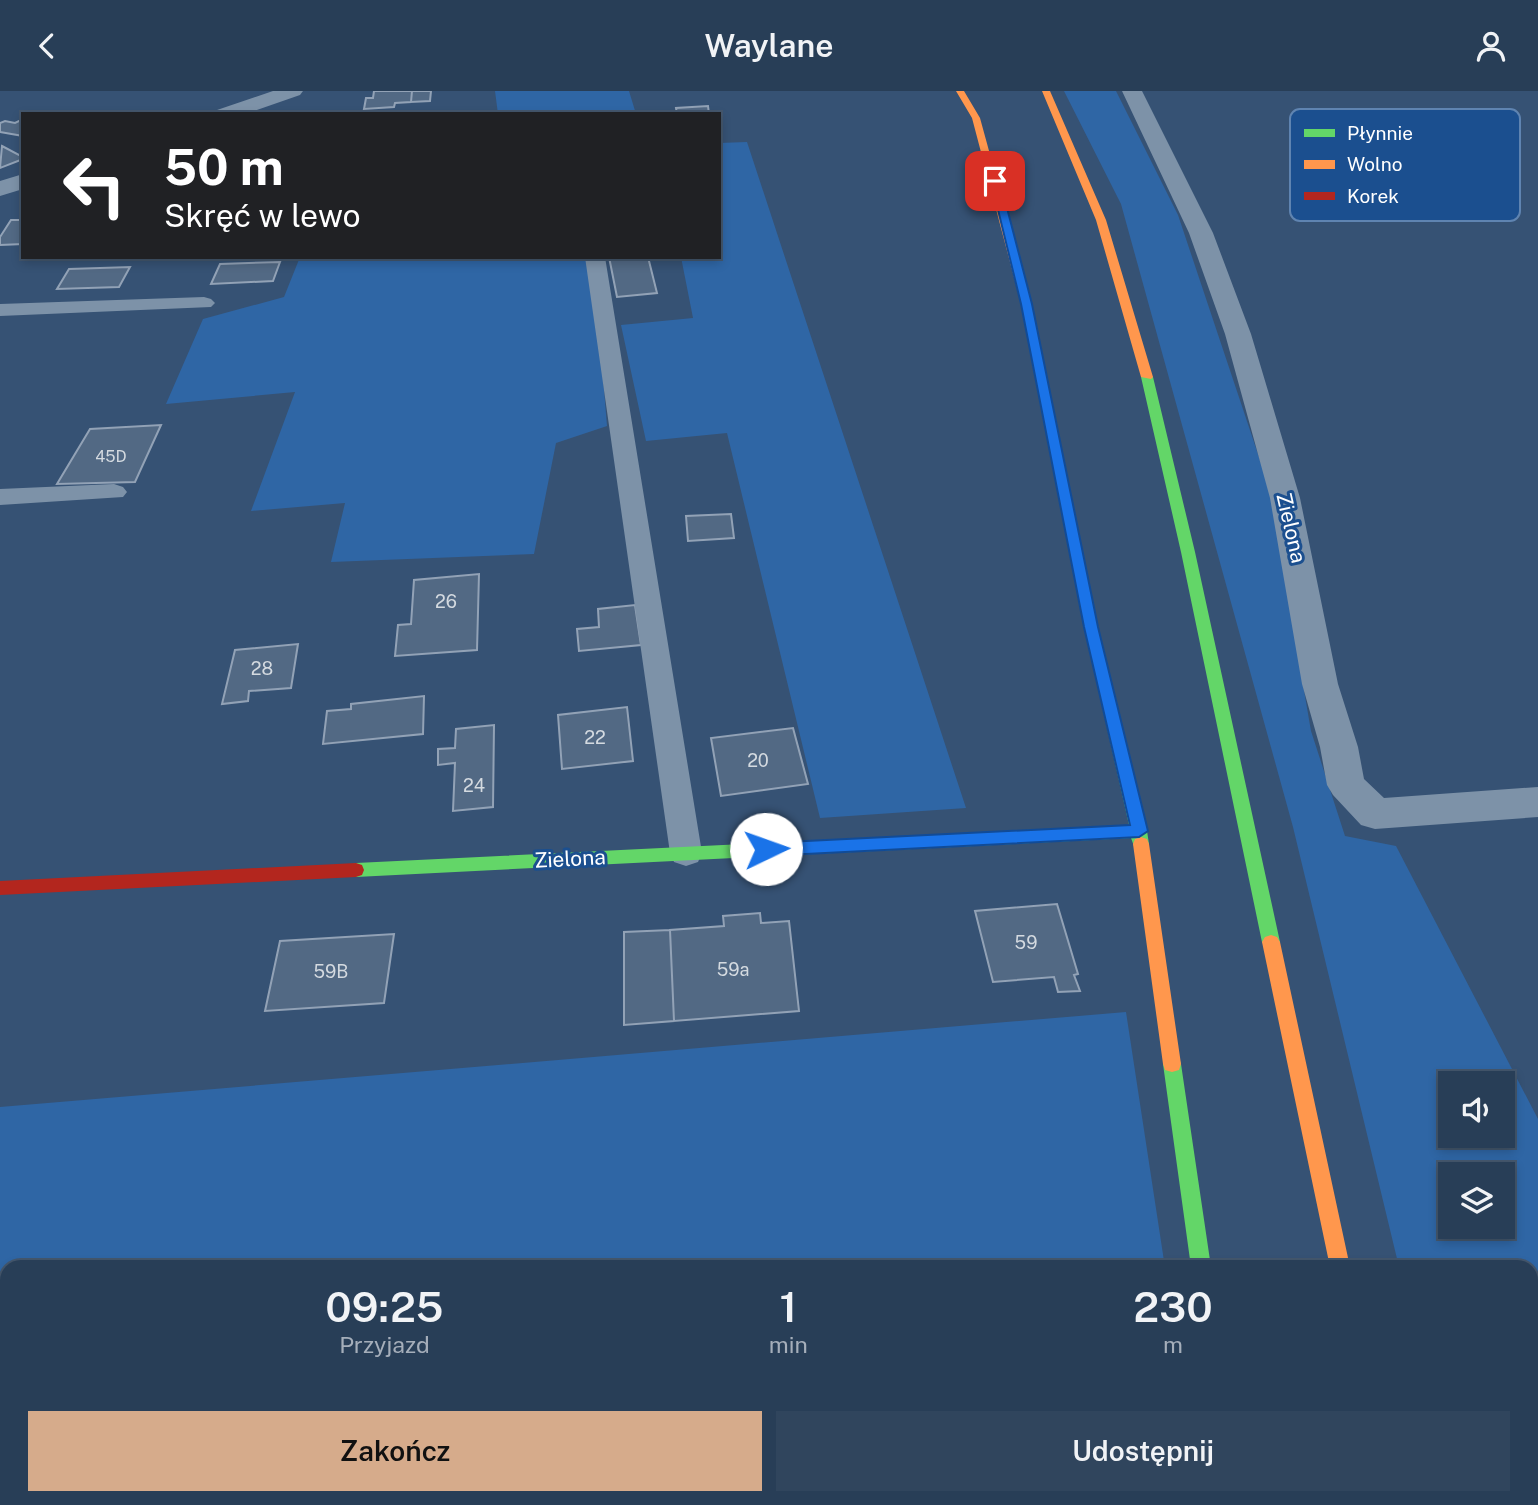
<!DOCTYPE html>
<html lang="pl">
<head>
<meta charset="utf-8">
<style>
  :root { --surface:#283e57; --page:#30455d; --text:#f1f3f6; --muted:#a5aeba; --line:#44576d; --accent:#d6ab8b }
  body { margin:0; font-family:"Public Sans",sans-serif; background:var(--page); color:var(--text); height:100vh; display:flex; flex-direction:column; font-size:26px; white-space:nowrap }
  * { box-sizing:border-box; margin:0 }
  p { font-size:23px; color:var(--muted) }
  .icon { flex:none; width:38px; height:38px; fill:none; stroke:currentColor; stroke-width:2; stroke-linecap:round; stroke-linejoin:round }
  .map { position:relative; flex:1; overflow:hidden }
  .panel { position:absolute; left:0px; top:1169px; width:1538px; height:245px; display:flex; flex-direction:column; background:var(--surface); border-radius:21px 21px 0 0; box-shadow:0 4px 10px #0003,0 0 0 2px var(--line) }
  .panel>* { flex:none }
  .hud { position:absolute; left:21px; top:21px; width:700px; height:147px; border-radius:0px; box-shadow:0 4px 10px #0003,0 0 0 2px var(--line); background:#202124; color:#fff; overflow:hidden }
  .buttons { position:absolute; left:1438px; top:980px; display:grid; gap:14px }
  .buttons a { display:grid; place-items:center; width:77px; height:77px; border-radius:0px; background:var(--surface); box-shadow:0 4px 10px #0003,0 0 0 2px var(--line); font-size:35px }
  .pin { position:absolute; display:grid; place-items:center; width:60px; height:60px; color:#fff; margin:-30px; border-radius:14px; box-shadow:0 4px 10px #0006 }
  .me { position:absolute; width:77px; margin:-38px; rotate:87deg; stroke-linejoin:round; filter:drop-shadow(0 0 5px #0008) }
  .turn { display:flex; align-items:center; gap:24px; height:147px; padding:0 28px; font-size:32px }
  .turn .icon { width:91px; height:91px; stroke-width:2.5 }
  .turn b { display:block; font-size:49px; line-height:60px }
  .eta { display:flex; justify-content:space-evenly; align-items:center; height:119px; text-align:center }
  .eta b { font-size:42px; font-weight:600; line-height:49px }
  .primary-button { display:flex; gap:14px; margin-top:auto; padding:14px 28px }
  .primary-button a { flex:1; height:80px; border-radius:0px; background:var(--accent); color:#111; font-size:28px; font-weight:600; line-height:80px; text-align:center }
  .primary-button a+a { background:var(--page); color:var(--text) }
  header { display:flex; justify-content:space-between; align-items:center; height:91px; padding:0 28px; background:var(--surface); font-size:32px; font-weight:600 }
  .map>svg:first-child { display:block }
  .green { fill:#2f66a5; fill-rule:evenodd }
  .building { fill:#526984; stroke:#92a2b6; stroke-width:2 }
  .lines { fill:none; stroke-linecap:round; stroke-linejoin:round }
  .lane { fill:#7d92a8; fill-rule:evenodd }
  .street { fill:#7d92a8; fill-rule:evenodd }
  .fast { fill:#63d668; fill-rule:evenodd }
  .slow { fill:#ff974d; fill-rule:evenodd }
  .jam { fill:#b3261e; fill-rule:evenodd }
  .route { fill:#1a73e8; stroke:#114b97; stroke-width:2 }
  .labels { text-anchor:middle; stroke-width:6; stroke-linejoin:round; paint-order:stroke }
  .far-number-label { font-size:16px; fill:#d4dae0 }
  .number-label { font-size:18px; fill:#d4dae0 }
  .street-label { font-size:21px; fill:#fff; stroke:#1b4f8f }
  .key { fill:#1b4f8f; stroke:#5f84b1; stroke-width:2 }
  .key-label { font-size:19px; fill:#fff }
</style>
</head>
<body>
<header><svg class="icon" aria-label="back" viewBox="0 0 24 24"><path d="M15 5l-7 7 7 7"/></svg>Waylane<svg class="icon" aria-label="person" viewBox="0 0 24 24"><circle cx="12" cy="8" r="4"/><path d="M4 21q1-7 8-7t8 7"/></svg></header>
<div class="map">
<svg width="1538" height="1414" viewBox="0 0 1538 1414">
  <rect width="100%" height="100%" fill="#365274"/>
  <path class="green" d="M495,0h134l7,23h-138z
    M1064,0h52l62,124 91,272 42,244 34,105 51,10 142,273v386h-81l-2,-7h76v-231h-132l-106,-440 -172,-623zM1451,992h52v53h-52zM1451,1083h52v53h-52z
    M747,51l219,666 -146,10 -93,-385 -81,8 -25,-116 72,-7 -12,-61h38v-114z
    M300,166h293l14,169 -51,17 -22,111 -203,8 14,-59 -94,8 44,-119 -129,12 37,-85 81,-22z
    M1126,921l38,249 -78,6h-1079v89l-7,1v-250z"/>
  <path class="building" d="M374,0h38l-1,11 -16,1 -1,4 -30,2 2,-11h7z
    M412,0h19l-1,10 -19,1z
    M708,15l1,8h-32l-1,-6z
    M23,28v17l-23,-4v-9l5,-2 10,2z
    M2,55l21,11v2l-23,9z
    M11,129h12v24l-23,1v-8z
    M609,166h39l9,36 -40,4z
    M280,171l-7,19 -62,3 9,-20z
    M130,176l-11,20 -62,2 12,-20z
    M161,334l-26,57 -78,2 33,-55z
    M731,423l3,24 -46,3 -2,-25z
    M479,483l-2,76 -82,6 3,-31 13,-1 3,-44z
    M635,514l6,40 -62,6 -2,-22 22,-2 -1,-18z
    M298,553l-7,44 -42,3 -1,10 -26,3 13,-54z
    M424,605l-1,38 -100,10 4,-33 24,-2v-5z
    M627,616l6,54 -71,8 -4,-54z
    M494,634l-1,82 -40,4 2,-48 -17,2v-16l17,-1 1,-19z
    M793,637l15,56 -87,12 -10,-58z
    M1057,813l21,70 -4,1 6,16 -22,1 -4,-15 -61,5 -18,-71z
    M760,822l1,10 28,-2 10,90 -125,10 -4,-91 54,-4 -1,-10z
    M670,839l4,91 -50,4v-93z
    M394,843l-10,69 -119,8 15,-70z
    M961,1407h41l1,5 61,-5 2,7 -158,-2z"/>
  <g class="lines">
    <path class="lane" d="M585,166h20l97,596 -4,9 -12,4 -12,-4 -4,-9z
      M204,206l7,2 4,4 -4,4 -211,9v-12z
      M114,393l9,3 4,5 -4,5 -123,8v-16z"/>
    <path class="street" d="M273,0h30l-3,4 -55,19h-31l3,-4z
      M1122,0h20l71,142 38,101 49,164 38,186 20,63 6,32 20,19 154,-11v30l-163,12 -14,-4 -28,-30 -6,-10 -7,-38 -18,-63 -32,-186 -45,-164 -36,-101z
      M23,83v15l-23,7v-15z
      M1205,1407h56l1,7h-56z"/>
    <path class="fast" d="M1039,273l6,3 53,259 49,205 2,13 -2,5h-12l-4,-11 -775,39 -6,-2 -2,-5 2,-5 6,-2 773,-38 -45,-199 -51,-259z
      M1147,283l6,3 42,175 85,390 -3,5 -6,2 -6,-2 -3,-5 -81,-390 -40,-175z
      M1172,965l7,2 2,6 30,203h-20l-28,-203 2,-6z"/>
    <path class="slow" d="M956,0h8l16,27 51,186 14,63 -2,2 -10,-2 -12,-63 -49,-186z
      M1042,0h8l56,129 47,157 -2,2 -10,-2 -45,-157z
      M1141,746l6,2 2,5 32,220 -2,6 -7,2 -7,-2 -2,-6 -30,-220 2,-5z
      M1271,844l6,2 3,5 70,325h-20l-68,-325 3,-5z
      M1377,1407h24l1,7h-24z"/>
    <path class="jam" d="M356,772l6,2 2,5 -2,5 -6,2 -356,18v-14z"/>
  </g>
  <path class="route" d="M995,87l5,3 32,123 66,323 50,204 -9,6 -373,19 -6,-2 -2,-5 2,-4 6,-2 364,-18 -46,-198 -63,-323 -30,-123z"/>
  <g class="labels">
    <g class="far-number-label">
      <text x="111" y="371">45D</text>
    </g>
    <g class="number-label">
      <text x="446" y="517">26</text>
      <text x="262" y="584">28</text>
      <text x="595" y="653">22</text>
      <text x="758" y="676">20</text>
      <text x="474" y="701">24</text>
      <text x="1026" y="858">59</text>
      <text x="733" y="885">59a</text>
      <text x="331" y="887">59B</text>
    </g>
    <g class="street-label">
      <text transform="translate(1291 437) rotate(77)" y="7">Zielona</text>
      <text transform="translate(570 768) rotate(-3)" y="7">Zielona</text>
    </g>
  </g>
  <rect x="1290" y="18" width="230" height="112" rx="10" class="key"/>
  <rect x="1304" y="38" width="31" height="8" fill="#63d668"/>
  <rect x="1304" y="69" width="31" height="9" fill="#ff974d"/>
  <rect x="1304" y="101" width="31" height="8" fill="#b3261e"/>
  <g class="key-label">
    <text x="1347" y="49">Płynnie</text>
    <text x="1347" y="80">Wolno</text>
    <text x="1347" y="112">Korek</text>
  </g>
</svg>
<div class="buttons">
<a><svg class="icon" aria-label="sound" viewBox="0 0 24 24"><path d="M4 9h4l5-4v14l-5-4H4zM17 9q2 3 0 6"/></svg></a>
<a><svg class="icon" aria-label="layers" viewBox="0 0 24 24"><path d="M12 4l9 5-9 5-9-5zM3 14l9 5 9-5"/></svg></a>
</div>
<div class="pin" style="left:995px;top:90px;background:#d93025"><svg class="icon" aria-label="arrive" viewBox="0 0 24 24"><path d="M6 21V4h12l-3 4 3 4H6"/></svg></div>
<svg class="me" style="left:766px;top:758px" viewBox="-20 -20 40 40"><circle r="19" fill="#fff"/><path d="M0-13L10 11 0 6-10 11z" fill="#1a73e8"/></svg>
<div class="hud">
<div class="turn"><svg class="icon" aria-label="left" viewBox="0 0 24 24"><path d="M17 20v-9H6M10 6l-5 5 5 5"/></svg><div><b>50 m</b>Skręć w lewo</div></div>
</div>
<section class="panel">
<div class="eta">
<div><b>09:25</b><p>Przyjazd</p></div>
<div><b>1</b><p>min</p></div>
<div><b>230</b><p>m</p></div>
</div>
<div class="primary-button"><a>Zakończ</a><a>Udostępnij</a></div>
</section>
</div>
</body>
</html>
